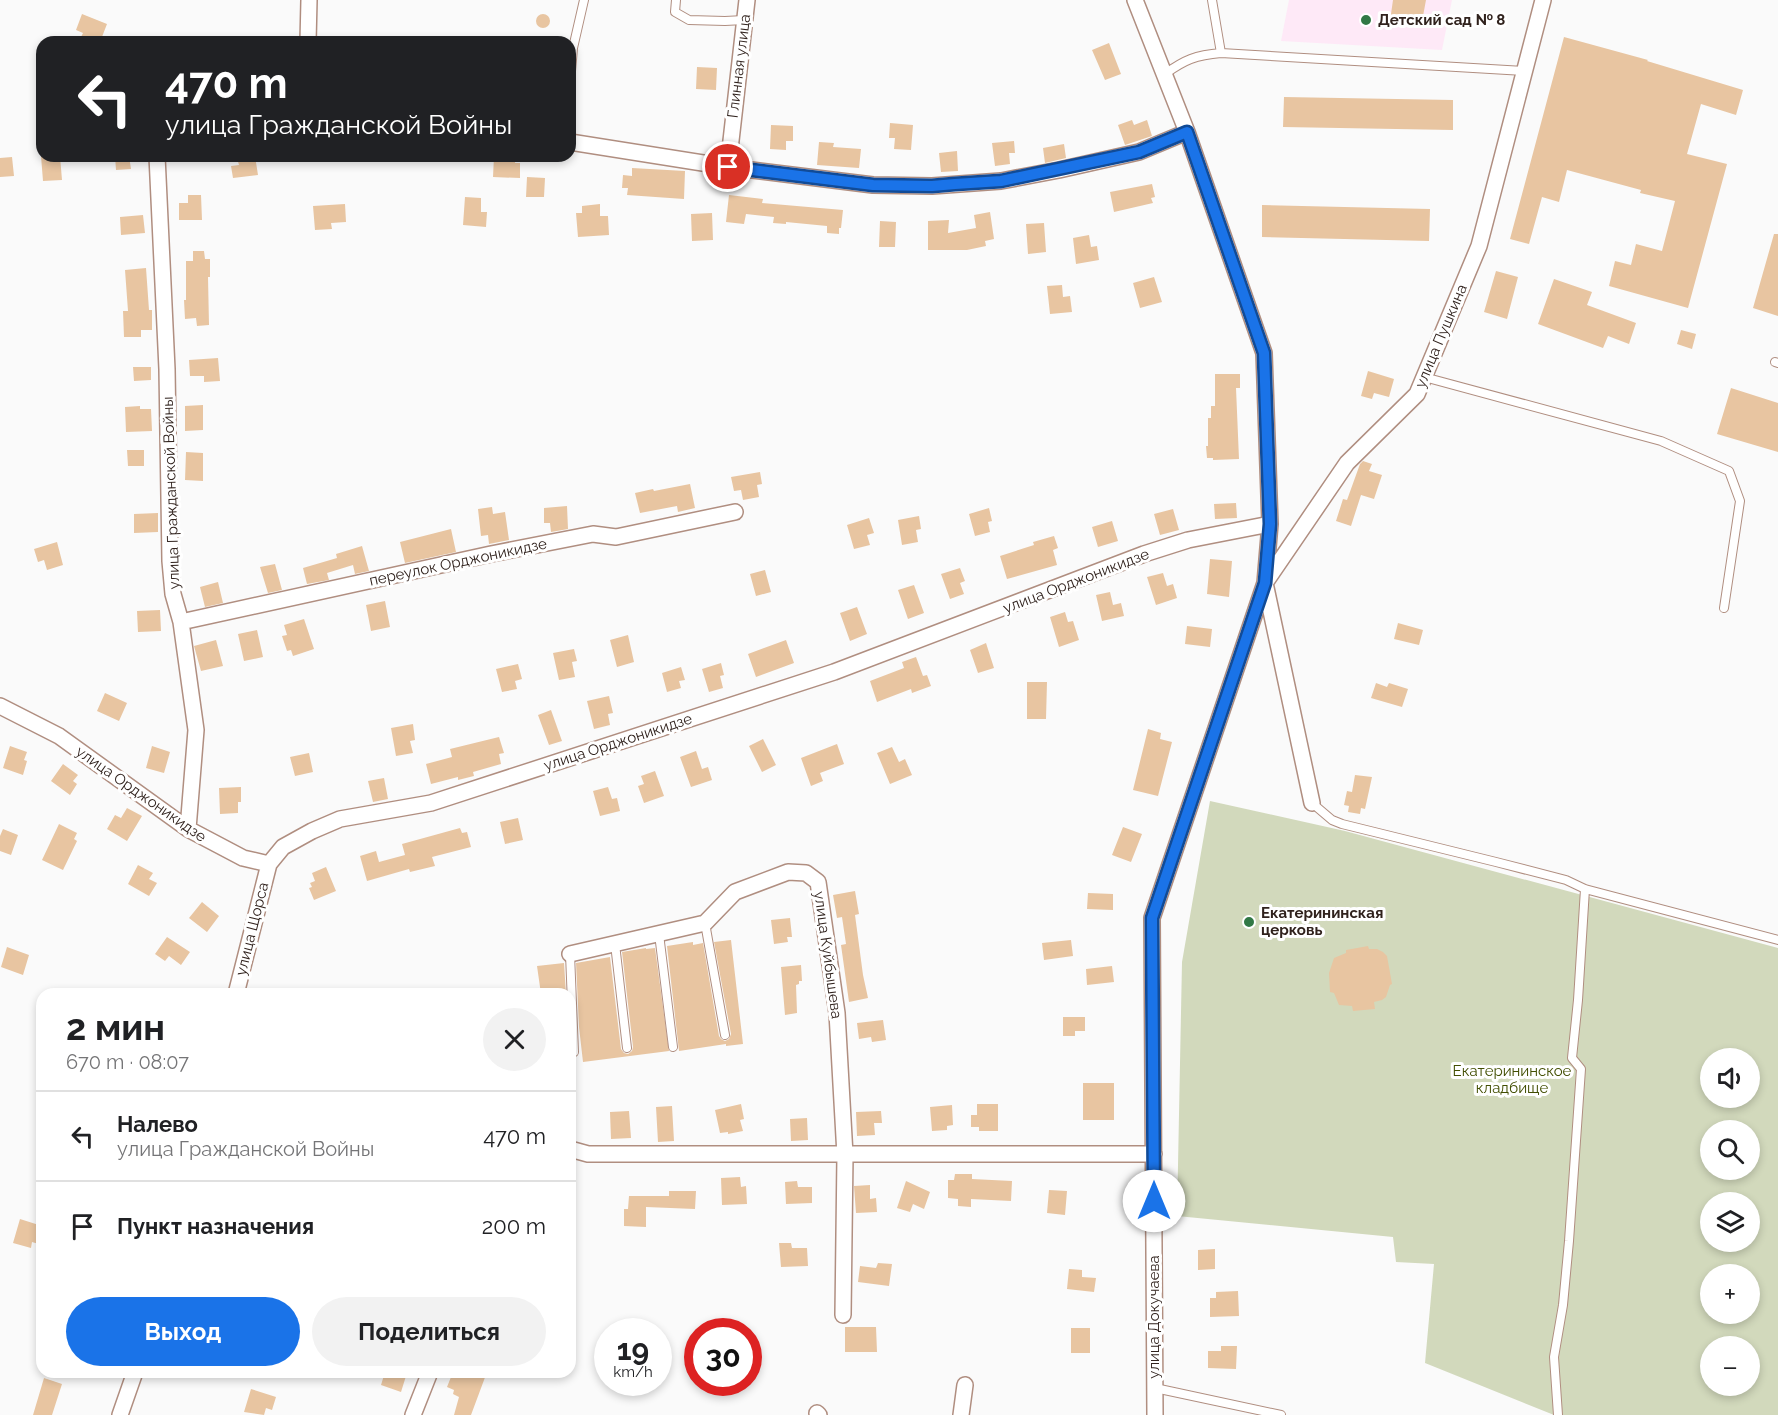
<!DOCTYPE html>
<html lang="ru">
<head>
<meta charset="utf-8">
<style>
  :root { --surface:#fff; --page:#f2f2f2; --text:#202124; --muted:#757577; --line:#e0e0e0; --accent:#1a73e8 }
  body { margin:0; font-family:Raleway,sans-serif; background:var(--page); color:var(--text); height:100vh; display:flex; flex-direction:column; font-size:22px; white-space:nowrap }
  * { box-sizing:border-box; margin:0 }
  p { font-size:20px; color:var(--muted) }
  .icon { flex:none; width:33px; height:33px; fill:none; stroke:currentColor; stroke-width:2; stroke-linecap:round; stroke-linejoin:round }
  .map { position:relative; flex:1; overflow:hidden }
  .details { position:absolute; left:36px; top:988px; width:540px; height:390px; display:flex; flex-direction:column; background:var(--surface); border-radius:18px; box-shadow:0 3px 9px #0003 }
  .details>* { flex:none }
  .guide { position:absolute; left:36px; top:36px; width:540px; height:126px; border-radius:18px; box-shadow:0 3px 9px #0003; background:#202124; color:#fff; overflow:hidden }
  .fabs { position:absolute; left:1700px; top:1048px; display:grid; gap:12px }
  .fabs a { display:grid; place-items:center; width:60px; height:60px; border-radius:50%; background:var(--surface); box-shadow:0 3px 9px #0003; font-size:30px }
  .speed { position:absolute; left:594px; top:1318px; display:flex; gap:12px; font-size:30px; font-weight:700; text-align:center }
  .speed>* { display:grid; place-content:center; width:78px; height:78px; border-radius:50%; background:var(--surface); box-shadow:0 3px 9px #0003; line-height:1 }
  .speed small { font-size:15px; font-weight:400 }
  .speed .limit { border:9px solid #d22; background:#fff; color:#111 }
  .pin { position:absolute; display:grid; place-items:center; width:51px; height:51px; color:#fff; margin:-26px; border:3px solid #fff; border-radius:50%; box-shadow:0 2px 6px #0007 }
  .me { position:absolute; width:66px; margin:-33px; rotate:0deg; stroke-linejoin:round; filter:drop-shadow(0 0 4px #0008) }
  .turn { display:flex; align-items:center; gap:21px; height:126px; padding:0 30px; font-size:27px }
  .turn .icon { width:78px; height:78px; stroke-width:2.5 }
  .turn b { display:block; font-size:42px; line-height:51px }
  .round { display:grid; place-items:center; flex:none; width:63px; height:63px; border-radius:32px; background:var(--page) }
  .summary { display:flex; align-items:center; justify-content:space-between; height:102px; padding:0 30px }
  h1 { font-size:36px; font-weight:700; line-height:45px }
  .button { display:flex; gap:12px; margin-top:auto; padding:12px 30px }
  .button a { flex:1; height:69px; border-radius:36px; background:var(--accent); color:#fff; font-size:24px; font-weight:700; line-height:69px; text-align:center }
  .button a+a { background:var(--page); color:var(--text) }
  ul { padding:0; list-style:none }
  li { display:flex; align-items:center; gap:18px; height:90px; padding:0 30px; border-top:2px solid var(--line) }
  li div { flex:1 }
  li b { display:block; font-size:22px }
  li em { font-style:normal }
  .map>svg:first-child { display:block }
  .education { fill:#fee9f7 }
  .green { fill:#d2d9bc; fill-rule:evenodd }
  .building { fill:#e8c5a1 }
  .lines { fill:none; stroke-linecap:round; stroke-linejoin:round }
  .service-casing { stroke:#b08e80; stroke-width:10 }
  .minor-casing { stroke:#b08e80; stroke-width:18 }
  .service { stroke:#fff; stroke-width:8 }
  .minor { stroke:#fff; stroke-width:15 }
  .route-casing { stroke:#114b97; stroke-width:15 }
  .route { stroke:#1a73e8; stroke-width:10 }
  .poi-dot { fill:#317845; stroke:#fff; stroke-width:2 }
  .labels { text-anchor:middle; stroke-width:6; stroke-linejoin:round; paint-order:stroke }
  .poi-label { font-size:15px; font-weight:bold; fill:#30221d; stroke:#fff; text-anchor:start }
  .street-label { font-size:15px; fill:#30221d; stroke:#fff }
  .park-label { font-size:15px; fill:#424e02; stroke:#fff }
</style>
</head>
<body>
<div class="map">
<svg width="1778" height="1415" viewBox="0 0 1778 1415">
  <rect width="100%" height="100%" fill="#fafafa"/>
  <path class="education" d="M1289,0h163l-10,50 -161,-9z"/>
  <path class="green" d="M1210,801l135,30 433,117v467h-224l-129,-52 9,-99 -38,-2 -3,-25 -216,-21 5,-254zM1710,1059h39v39h-39zM1710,1131h39v39h-39zM1710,1203h39v39h-39zM1710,1275h39v39h-39zM1710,1347h39v39h-39z"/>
  <path class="building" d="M1393,0h33l-5,27 -31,-6z
    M82,14l25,10 -7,18h-7l-12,-5 2,-4 -7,-3z
    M536 21a7 7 0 1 1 14 0a7 7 0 1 1-14 0Z
    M1564,37l84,23 -1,1 96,29 -7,25 -35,-11 -14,50 40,10 -39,144 -79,-22 6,-25 16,4 5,-21 26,7 13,-50 -35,-8 1,-3 -74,-20 -8,32 -17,-5 -13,47 -19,-5z
    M1109,43l12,31 -16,6 -13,-30z
    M697,67l20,1 -1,22 -20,-1z
    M1284,97l169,3v30l-170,-3z
    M1132,120l2,5 13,-5 5,16 -27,9 -7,-20z
    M890,123l23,2 -2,25 -17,-1 1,-11h-6z
    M771,125l22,1v15h-7v9l-16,-1z
    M1014,141l1,12h-6l1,11 -15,2 -3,-23z
    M819,142l15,1 -1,4 28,2 -2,19 -42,-3z
    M1064,144l2,14 -21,5 -2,-15z
    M957,151l1,20 -17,1 -2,-19z
    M41,156h19l2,24 -19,1z
    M115,156h14l2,13 -15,1z
    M255,156l3,19 -25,3 -2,-12 8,-1 -2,-7z
    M494,156h22l-1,7h5v15l-27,-1z
    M12,157l2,19 -14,1v-19z
    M632,168l53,3 -1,28 -57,-4 1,-7h-6l1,-13 9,1z
    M527,177l18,1 -1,19h-18z
    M1152,184l3,13 -4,1 2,5 -39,9 -4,-20z
    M188,195h13l1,25h-23v-17h9z
    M729,195l34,4 -1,4 81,7 -2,18h-2v6l-12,-1v-7l-41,-4v2l-13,-1 1,-6 -28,-3 -2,10 -18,-2z
    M465,197l16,1v14h6l-1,15 -23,-2z
    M345,204l1,18 -15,1 1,6 -17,1 -2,-24z
    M600,204v12h8l1,19 -31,2 -2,-24h6v-7z
    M1262,205l168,4 -1,32 -167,-4z
    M990,212l4,27 -9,2 1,5 -19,4h-39v-29l21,-1 -1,13 28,-5 -2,-13z
    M712,213l1,27 -21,1 -1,-27z
    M143,215l2,18 -24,2 -1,-18z
    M880,221l16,1 -1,25h-16z
    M1044,223l2,29 -18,2 -2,-30z
    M1774,234h4v82l-25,-8z
    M1089,235l2,12 6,-1 2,14 -23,4 -3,-26z
    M193,251h11l1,8h5v18h-2l1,48 -12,1 -1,-8 -11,1 -1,-19h2v-39h7z
    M146,268l3,42h3v20h-11v7h-17l-1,-26h5l-3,-41z
    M1496,271l22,6 -11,42 -23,-7z
    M1154,277l8,25 -22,6 -7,-25z
    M1554,279l38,13 -5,13 49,18 -7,21 -21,-8 -5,12 -65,-24z
    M1062,285l1,12 7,-1 2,16 -22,2 -3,-28z
    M1681,330l15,4 -4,15 -15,-5z
    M218,358l2,23 -16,1v-6h-14l-1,-16z
    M133,367h18v13l-17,1z
    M1368,371l26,8 -5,18 -15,-4 -2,6 -11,-3z
    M1215,374h25v14h-4l3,71 -26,1v-2h-6l-1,-12h2v-28h3v-12h4z
    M1731,388l47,15v49l-61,-18z
    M203,405v25l-18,1v-25z
    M140,406v3h11l1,22 -26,1 -1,-25z
    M127,450h17v16h-16z
    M186,452l17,1v28l-18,-1z
    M1363,461l9,3 -3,7 13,4 -8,24 -13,-4 -10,31 -15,-5 7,-22 4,1 13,-36z
    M760,472l2,12 -5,1 2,12 -16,3 -2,-10 -7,1 -3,-14z
    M690,484l5,24 -17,4 -1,-6 -37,7 -5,-20 18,-4 1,2z
    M1236,503l1,15 -22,1 -1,-15z
    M567,506l1,23 -17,3 -1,-9h-6v-15z
    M492,507l1,7 12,-2 4,28 -20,4 -1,-9 -7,1 -3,-27z
    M989,508l3,13 -4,1 2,10 -15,4 -6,-22z
    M1173,509l6,21 -19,5 -6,-21z
    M158,513v19l-24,1v-19z
    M919,516l2,13 -5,1 2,12 -16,3 -4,-25z
    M869,518l5,15 -7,2 3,10 -16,4 -7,-24z
    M1112,521l6,20 -20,6 -6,-20z
    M451,529l5,23 -51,11 -5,-21z
    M1054,536l4,12 -5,2 4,15 -50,14 -7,-23 34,-11 -1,-3z
    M57,542l6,23 -16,5 -3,-10 -6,2 -4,-13z
    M362,546l7,25 -14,3 -2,-9 -26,8 2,7 -22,4 -4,-16 34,-10 -1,-4z
    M1210,559l22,2 -3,36 -22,-3z
    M275,564l7,26 -14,3 -8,-26z
    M960,568l5,13 -5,2 4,11 -14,5 -9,-25z
    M765,570l6,22 -15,4 -6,-22z
    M1163,573l4,13 6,-2 4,14 -21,7 -9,-28z
    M218,582l5,21 -18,4 -5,-20z
    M914,585l10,28 -16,6 -10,-29z
    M1110,592l3,13 8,-2 3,13 -22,5 -6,-26z
    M385,601l5,26 -19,4 -5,-26z
    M857,607l10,27 -17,7 -10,-28z
    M160,610l1,21 -23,1 -1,-21z
    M1065,612l3,10 5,-1 6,19 -20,7 -9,-30z
    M304,619l10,30 -21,7 -2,-6 -4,1 -5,-15 5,-1 -3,-10z
    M1398,623l25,7 -4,15 -25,-6z
    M1187,626l25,3 -2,18 -25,-3z
    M257,630l6,27 -19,4 -6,-27z
    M628,635l6,27 -17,5 -7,-27z
    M216,640l7,26 -22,5 -7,-25z
    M786,640l8,23 -38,14 -8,-23z
    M986,643l8,25 -16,5 -8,-23z
    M574,649l3,12 -5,1 3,15 -16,3 -6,-27z
    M916,657l7,19 4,-1 4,11 -19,7 -1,-4 -34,13 -7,-21 34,-13 -2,-6z
    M721,663l3,12 -4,1 3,12 -14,4 -7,-23z
    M518,664l4,15 -7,2 2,8 -15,3 -6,-23z
    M681,667l4,13 -6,1 2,7 -14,4 -5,-19z
    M1027,682h20l-1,37h-19z
    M1376,683l11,4 2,-4 19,6 -6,18 -31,-9z
    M105,693l22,10 -8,18 -22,-10z
    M609,696l4,17 -5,1 2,11 -16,4 -7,-28z
    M551,710l11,31 -13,4 -11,-30z
    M413,724l2,16 -5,1 3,12 -17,3 -5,-28z
    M1148,729l13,4 -1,6 12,3 -14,54 -25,-6z
    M499,737l5,16 -5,1 2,10 -28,8 1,4 -16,4v-3l-27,7 -5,-20 26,-7 -2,-8z
    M763,739l13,26 -14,7 -13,-26z
    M837,744l7,20 -24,9 3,8 -12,5 -10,-28z
    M10,746l17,6 -3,8 3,1 -4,14 -20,-7z
    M152,746l18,6 -6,21 -18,-5z
    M892,747l7,15 6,-3 7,16 -22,9 -13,-31z
    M696,751l6,18 6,-2 4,13 -21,7 -11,-30z
    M309,753l4,19 -18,4 -5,-19z
    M63,764l15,11 -5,6 4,3 -7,11 -19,-14z
    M655,771l9,25 -20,7 -6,-17 6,-2 -3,-8z
    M1355,775l17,2 -7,32 -4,-1 -1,6 -12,-2 1,-6 -5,-1 3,-14 5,1z
    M384,778l4,21 -15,3 -5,-21z
    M241,787v15h-3v11l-18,1 -1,-26z
    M608,787l4,12 5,-1 3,13 -20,5 -7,-25z
    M127,808l15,8 -15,25 -20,-12 8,-14 6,3z
    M518,818l5,22 -18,4 -5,-22z
    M59,824l18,9 -3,6 3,2 -14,29 -21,-10z
    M1123,827l19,7 -11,28 -19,-7z
    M460,828l2,5 5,-1 4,15 -39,10 3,9 -25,6 -1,-3 -42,12 -7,-25 16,-5 3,11 26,-7 -3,-11z
    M3,829l15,6 -7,20 -11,-4v-15z
    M138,865l15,8 -4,6 8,4 -8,13 -21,-12z
    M326,867l10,24 -22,9 -5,-12 3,-1 -2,-4 5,-2 -3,-8z
    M855,891l4,23 -4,1 8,60 5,23 -19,4 -8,-57 5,-1 -4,-27 -5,1 -4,-23z
    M1088,893l25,1v16l-26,-1z
    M202,902l17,14 -12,16 -18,-14z
    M790,918l2,19h-5l1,5 -14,2 -3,-24z
    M167,937l23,15 -9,13 -12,-9 -4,5 -10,-7z
    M731,940l12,104 -17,2v-2l-47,7 -12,-105 26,-4v3l10,-2 16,93 2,3 4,2 4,-2 2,-5 -17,-92z
    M1071,940l2,16 -29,4 -2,-17z
    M1368,946l1,3h8l6,3 4,4 5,28 -2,1 -4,12 -4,3 -8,2 1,7 -22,2 -1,-5 -13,-1 -5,-12 -4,-1 -1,-19 5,-15 12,-5v-3z
    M7,947l22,8 -6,20 -22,-8z
    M646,948v1l9,-1 14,103 -86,11 -4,-35 -3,-64 34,-6 11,92 3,4 4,1 4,-3 1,-4 -11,-95z
    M564,963l2,31h-25l-4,-28z
    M801,965l1,16h-3v3l-3,1 1,28 -12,2 -4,-48z
    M1112,966l2,16 -27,3 -1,-16z
    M1063,1017h22v14h-10v5h-12z
    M883,1020l3,20 -14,2 -1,-5 -12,2 -2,-16z
    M1083,1083h31v37h-31z
    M741,1104l3,15 -4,1 3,11 -15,3v-2l-8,1 -5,-23z
    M977,1104h21v27h-19v-4h-8v-12h6z
    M952,1105l1,20 -6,1v4l-15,1 -2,-24z
    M672,1106l2,35 -16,1 -2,-35z
    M629,1111l2,27 -20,1 -1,-27z
    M881,1111l1,12h-8l1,12 -18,1 -1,-24z
    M807,1118l1,22 -17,1 -1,-22z
    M955,1174h17v5l40,2 -1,20 -40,-2v8l-13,-1v-7l-10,-1v-18h6z
    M740,1177l1,10 5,-1 1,18 -25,1 -1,-27z
    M797,1181l1,6h14v16l-26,1 -1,-22z
    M906,1181l24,11 -6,17 -11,-5 -3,8 -13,-4z
    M870,1185v14l6,-1 1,14 -21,1 -2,-27z
    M1049,1190l18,1 -2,24 -18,-2z
    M669,1191h27l-1,18 -49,-2v20l-22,-1v-17h4l1,-13h40z
    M20,1219l22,7v19l-10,-3 -1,6 -18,-5z
    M779,1243h12l1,5h15l1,18 -27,1z
    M1215,1249v20l-17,1v-20z
    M878,1263l14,1 -3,22 -31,-4 2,-16 16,2z
    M1069,1269l13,1v7l14,1 -2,14 -27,-3z
    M1238,1291l1,25 -29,1v-19h6v-6z
    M845,1327h31l1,25h-32z
    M1071,1328h19v25h-19z
    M1221,1346h16l-1,23 -28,-1v-17h13z
    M385,1372h11l10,4 -5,16 -20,-7z
    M453,1372h34l-16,43h-17l5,-18 -6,-3 1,-4 -7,-3z
    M44,1378l18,6 -10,31h-19z
    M251,1389l25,8 -4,13 -6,-2 -2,7 -20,-3z"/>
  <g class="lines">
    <g class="service-casing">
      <path id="service" d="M676,0l-1,12 14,8 36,1 19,-1
        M1212,0l9,53
        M571,71l2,-23 11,-48
        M1165,74c19,-14 31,-19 56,-21l303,18
        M1775,362l3,1
        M1424,377l237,64 68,30 11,30 -16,107
        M1312,803l20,17 10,4 154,38 70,18 19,9 193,51
        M705,923l20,112
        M659,934l14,113
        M615,944l12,104
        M570,954l4,98
        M1155,1388l126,27
        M1558,1415l-4,-58 9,-52 6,-64 12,-172 -9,-11 6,-58 7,-111"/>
    </g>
    <g class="minor-casing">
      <path id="minor" d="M1135,0l52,132 77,221 6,171 -5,59 -113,335 3,497
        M308,42l1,-42
        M570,142l158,25 145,18 59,1 69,-5 58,-11 80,-18 48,-20
        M157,156l10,213 3,192 3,33 8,28 15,108 -8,99
        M728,167l19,-167
        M181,622l310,-68 102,-20 23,3 119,-25
        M0,706l59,30 129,93 55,29 26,6 14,-17 29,-16 28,-12 91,-16 403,-131 310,-118 44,-14 82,-16
        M1312,803l-47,-220 82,-120 70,-69 62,-148 64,-246
        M570,954l135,-31 30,-31 53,-20 18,1 12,9 19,131 8,142 -2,160
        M236,994l33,-130
        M570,1149l18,5h566
        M817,1413l2,2
        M120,1415l15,-43
        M413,1415l17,-43
        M961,1415l4,-30"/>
    </g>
    <use href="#service" class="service"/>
    <use href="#minor" class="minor"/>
  </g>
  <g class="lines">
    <g class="route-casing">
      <path id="route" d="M728,167l145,18 59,1 23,-2 46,-3 138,-29 48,-20 77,221 6,171 -5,59 -113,335 2,283"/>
    </g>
    <use href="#route" class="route"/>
  </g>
  <g class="poi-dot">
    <circle cx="1366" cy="20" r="6"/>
    <circle cx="1249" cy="922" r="6"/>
  </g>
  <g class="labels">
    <g class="poi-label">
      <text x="1378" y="25">Детский сад № 8</text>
      <text x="1261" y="918">Екатерининская<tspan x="1261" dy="17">церковь</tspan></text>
    </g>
    <g class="street-label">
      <text transform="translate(739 66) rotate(-83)" y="5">Глинная улица</text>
      <text transform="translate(1441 336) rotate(-67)" y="5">улица Пушкина</text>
      <text transform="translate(171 493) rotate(-92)" y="5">улица Гражданской Войны</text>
      <text transform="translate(458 562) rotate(-12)" y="5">переулок Орджоникидзе</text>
      <text transform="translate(1076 581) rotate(-21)" y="5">улица Орджоникидзе</text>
      <text transform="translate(618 742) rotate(-18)" y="5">улица Орджоникидзе</text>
      <text transform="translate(141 794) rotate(35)" y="5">улица Орджоникидзе</text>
      <text transform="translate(252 929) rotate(-76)" y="5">улица Щорса</text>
      <text transform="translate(828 955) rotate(82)" y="5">улица Куйбышева</text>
      <text transform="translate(1154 1317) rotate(-90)" y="5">улица Докучаева</text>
    </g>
    <g class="park-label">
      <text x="1512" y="1076">Екатерининское<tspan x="1512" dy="17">кладбище</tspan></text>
    </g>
  </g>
</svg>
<div class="fabs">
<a><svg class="icon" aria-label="sound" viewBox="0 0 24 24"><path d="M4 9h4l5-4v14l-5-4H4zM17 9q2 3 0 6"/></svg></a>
<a><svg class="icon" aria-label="search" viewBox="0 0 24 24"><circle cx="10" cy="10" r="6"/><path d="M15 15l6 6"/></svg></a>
<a><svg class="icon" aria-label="layers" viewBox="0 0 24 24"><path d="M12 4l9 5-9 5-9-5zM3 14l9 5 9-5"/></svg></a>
<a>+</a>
<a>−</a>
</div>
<div class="speed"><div>19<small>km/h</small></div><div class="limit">30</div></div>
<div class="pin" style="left:728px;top:167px;background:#d93025"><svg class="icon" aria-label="arrive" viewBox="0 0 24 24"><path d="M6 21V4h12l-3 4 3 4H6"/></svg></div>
<svg class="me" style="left:1154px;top:1201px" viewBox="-20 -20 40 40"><circle r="19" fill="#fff"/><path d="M0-13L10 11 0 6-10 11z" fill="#1a73e8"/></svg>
<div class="guide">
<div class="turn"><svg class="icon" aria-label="left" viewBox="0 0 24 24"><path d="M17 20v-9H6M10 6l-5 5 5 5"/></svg><div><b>470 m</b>улица Гражданской Войны</div></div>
</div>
<section class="details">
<div class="summary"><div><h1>2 мин</h1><p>670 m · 08:07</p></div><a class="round"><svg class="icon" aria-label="close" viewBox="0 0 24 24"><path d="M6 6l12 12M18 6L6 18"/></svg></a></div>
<ul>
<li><svg class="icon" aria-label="left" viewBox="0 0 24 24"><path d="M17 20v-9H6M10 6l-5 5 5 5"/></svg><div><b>Налево</b><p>улица Гражданской Войны</p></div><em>470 m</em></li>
<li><svg class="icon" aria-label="arrive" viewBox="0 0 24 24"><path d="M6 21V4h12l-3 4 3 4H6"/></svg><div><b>Пункт назначения</b></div><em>200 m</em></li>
</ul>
<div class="button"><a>Выход</a><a>Поделиться</a></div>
</section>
</div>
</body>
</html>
